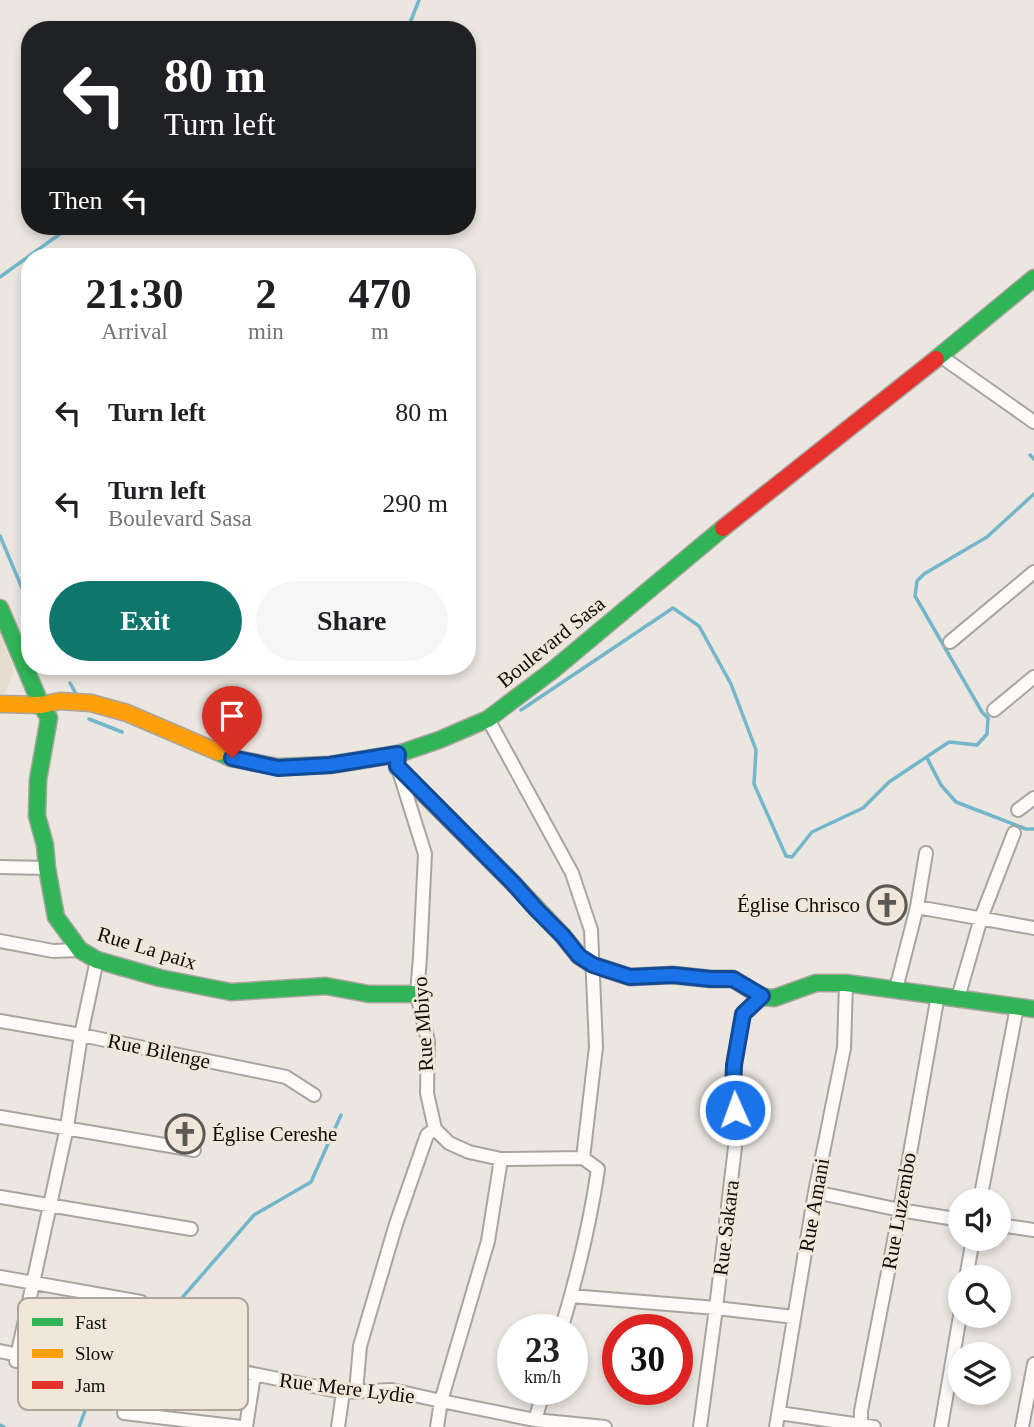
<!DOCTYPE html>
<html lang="en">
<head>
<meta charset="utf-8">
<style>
  :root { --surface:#fff; --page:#f6f6f6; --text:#202124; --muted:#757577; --accent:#0f766e }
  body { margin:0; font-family:"Times New Roman",serif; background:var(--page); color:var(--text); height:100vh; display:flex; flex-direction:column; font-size:26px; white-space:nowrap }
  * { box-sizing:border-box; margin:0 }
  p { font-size:23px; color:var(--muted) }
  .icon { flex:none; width:38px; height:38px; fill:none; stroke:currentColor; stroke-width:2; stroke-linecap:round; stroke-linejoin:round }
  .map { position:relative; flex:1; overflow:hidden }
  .sheet { position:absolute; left:21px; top:248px; width:455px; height:427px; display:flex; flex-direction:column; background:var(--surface); border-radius:28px; box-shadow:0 4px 10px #0003 }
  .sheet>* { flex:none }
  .top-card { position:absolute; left:21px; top:21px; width:455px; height:214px; border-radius:28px; box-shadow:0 4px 10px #0003; background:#202124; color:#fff; overflow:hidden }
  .tools { position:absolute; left:948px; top:1188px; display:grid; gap:14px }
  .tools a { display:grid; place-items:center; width:63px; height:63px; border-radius:50%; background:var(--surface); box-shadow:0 4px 10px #0003; font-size:35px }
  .speed { position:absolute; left:497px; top:1314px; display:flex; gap:14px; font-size:35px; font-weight:700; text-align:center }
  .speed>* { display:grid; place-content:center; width:91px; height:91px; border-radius:50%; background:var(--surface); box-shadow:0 4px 10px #0003; line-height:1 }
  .speed small { font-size:18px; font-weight:400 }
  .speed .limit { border:10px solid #d22; background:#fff; color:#111 }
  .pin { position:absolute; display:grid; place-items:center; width:60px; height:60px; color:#fff; margin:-72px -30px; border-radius:50% 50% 50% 0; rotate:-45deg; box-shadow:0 0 7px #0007 }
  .pin .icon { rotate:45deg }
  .me { position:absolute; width:77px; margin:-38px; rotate:358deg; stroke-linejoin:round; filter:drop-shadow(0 0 5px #0008) }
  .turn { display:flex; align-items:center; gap:24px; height:147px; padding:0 28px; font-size:32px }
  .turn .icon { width:91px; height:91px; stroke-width:2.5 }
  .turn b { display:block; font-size:49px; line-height:60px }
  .then { display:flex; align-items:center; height:66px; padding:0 28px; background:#0003; gap:14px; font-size:26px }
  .eta { display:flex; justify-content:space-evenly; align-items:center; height:119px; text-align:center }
  .eta b { font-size:42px; font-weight:700; line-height:49px }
  .cta { display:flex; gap:14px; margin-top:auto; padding:14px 28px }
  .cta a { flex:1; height:80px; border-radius:42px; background:var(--accent); color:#fff; font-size:28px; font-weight:700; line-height:80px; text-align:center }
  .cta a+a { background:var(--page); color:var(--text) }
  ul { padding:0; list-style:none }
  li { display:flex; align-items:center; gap:21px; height:91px; padding:0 28px }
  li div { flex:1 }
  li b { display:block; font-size:26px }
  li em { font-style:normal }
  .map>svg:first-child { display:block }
  .built { fill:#e6dcce }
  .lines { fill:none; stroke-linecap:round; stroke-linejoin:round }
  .stream { stroke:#73b6cb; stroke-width:3.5 }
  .street-casing { stroke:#a8a49f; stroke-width:16 }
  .fast-casing { stroke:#a8a49f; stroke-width:19 }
  .slow-casing { stroke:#a8a49f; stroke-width:19 }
  .jam-casing { stroke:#a8a49f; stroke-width:19 }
  .street { stroke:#fcfbfa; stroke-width:12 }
  .fast { stroke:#30b455; stroke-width:16 }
  .slow { stroke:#ff9f0a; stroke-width:16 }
  .jam { stroke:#e5322d; stroke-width:16 }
  .route-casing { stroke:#114b97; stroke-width:18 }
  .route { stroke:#1a73e8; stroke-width:12 }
  .labels { text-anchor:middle; stroke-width:6; stroke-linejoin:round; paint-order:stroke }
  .street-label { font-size:21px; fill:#0f0c08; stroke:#f0e7da }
  .poi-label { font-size:21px; fill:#0f0c08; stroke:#f0e7da; text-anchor:end }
  .key { fill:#f0e7da; stroke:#aca59b; stroke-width:2 }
  .key-label { font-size:19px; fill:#0f0c08 }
</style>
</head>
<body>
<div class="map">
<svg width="1034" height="1427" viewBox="0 0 1034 1427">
  <rect width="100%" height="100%" fill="#ebe6df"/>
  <path class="built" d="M0,635l14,35 -9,23 -5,1z"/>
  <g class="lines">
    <path class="stream" d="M412,30l-2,-7 9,-23
      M0,277l71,-51
      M1030,455l4,4
      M0,536l30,71
      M60,667l4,6
      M70,683l5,9
      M521,710l152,-102 26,18 32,58 25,66 -2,34 32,72 6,1 20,-25 51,-24 26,-26 60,-40 28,3 10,-11 1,-16 -6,-6 -67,-116 2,-15 7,-7 63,-37 47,-43
      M89,719l33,13
      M927,758l14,27 15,17 70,27h8
      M0,1425l4,2
      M79,1427l9,-24 73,-81 93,-107 57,-33 30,-67"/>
    <g class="street-casing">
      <path id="street" d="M939,355l95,67
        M950,642l84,-70
        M994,710l40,-33
        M488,719l84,154 19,57 5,117 -13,111 15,11c-8,55 -21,108 -37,161
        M399,771l26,83 -5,103 -3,37 11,47 -1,52 8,36 14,14 20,9 32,7 82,-1
        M1018,810l16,-12
        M0,867l47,1
        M917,907l117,21
        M0,941l53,10 27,-1
        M896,989l21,-82 9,-54
        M958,998l23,-80 33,-85
        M0,1021l81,14 205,42 28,18
        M0,1117l194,33
        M815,1192l85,18 61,10
        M0,1197l191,32
        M980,1200l37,-193
        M999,1225l35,5
        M0,1277l141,25
        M966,1278l7,-39
        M571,1296l145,12 78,9
        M0,1351l60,13
        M159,1355l184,37 49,-2 49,11 94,19 70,7
        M16,1361l51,-234 14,-92 16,-75
        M356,1392l4,-46 36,-122 31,-89 8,-6
        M124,1413l117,14
        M779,1413l95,14
        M535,1420l9,-30
        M246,1427l8,-52
        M338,1427l5,-35
        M437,1427l4,-26 47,-160 13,-82
        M700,1427l16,-119 21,-178 -4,-39 1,-26 9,-51 19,-17
        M776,1427l39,-235 29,-144 2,-65
        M861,1427v-16l39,-201 38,-215
        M941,1427l20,-117
        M1022,1427l12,-63"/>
    </g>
    <g class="fast-casing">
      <path id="fast" d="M936,359l98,-81
        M0,608l41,97 8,13 -11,62 -1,36 8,29 2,23 9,49 24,33 17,10 63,18 71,14 95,-6 43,8h48
        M218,752l13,6 47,9 52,-2 68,-11 41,-14 49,-21 65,-49 170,-142
        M398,754l-1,13 116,116 50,53 16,20 14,9 37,12 42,-2 39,4h22l29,18 12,1 42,-15h30l188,26"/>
    </g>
    <g class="slow-casing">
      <path id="slow" d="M0,704l41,1 19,-4 31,2 36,10 91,39"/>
    </g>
    <g class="jam-casing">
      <path id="jam" d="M723,528l213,-169"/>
    </g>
    <use href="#street" class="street"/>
    <use href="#fast" class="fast"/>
    <use href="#slow" class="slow"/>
    <use href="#jam" class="jam"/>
  </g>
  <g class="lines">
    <g class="route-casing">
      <path id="route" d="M232,758l46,10 52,-3 68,-11 -1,12 116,117 24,27 26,26 16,20 14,9 37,12 43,-2 38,4h22l29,17 -19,18 -9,51 -1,26 2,19"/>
    </g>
    <use href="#route" class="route"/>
  </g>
  <defs>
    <g id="church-ring" transform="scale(2.0125)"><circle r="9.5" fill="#f0e7da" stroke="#5c5853" stroke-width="1.5"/><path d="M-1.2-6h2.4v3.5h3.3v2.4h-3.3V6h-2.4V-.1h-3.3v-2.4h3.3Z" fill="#5c5853"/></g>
  </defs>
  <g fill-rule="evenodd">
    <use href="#church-ring" x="887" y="905"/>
    <use href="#church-ring" x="185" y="1134"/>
  </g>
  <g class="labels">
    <g class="street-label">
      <text transform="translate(551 642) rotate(-39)" y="7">Boulevard Sasa</text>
      <text transform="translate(147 948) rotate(17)" y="7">Rue La paix</text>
      <text transform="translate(423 1024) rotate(-94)" y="7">Rue Mbiyo</text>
      <text transform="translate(159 1051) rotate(12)" y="7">Rue Bilenge</text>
      <text transform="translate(814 1205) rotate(-80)" y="7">Rue Amani</text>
      <text transform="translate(899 1211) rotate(-80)" y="7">Rue Luzembo</text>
      <text transform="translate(726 1228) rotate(-83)" y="7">Rue Sakara</text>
      <text transform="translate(347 1388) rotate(7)" y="7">Rue Mere Lydie</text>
    </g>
    <g class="poi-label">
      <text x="860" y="912">Église Chrisco</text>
      <text x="212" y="1141" text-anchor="start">Église Cereshe</text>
    </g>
  </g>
  <rect x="18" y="1298" width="230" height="112" rx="10" class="key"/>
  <rect x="32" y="1318" width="31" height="8" fill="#30b455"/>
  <rect x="32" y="1349" width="31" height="9" fill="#ff9f0a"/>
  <rect x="32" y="1381" width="31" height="8" fill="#e5322d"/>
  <g class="key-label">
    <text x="75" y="1329">Fast</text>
    <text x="75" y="1360">Slow</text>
    <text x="75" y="1392">Jam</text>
  </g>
</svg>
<div class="tools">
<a><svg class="icon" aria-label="sound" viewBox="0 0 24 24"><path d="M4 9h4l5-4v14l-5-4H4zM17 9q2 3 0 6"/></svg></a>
<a><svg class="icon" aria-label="search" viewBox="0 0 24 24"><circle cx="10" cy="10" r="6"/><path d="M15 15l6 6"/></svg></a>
<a><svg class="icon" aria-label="layers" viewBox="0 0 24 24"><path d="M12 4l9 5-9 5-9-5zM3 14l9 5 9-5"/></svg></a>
</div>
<div class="speed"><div>23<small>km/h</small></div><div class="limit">30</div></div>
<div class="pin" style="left:232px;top:758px;background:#d93025"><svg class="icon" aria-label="arrive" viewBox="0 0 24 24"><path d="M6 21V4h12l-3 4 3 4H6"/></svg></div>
<svg class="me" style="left:735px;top:1110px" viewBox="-20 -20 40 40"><circle r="17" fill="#1a73e8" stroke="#fff" stroke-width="3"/><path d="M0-11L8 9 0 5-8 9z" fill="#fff"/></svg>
<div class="top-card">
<div class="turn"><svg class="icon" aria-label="left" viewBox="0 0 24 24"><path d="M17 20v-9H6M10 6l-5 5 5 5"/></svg><div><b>80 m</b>Turn left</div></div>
<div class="then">Then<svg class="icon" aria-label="left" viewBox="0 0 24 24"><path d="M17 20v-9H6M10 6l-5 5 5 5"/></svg></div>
</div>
<section class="sheet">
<div class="eta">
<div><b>21:30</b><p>Arrival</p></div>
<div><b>2</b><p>min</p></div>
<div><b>470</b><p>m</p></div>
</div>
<ul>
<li><svg class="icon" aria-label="left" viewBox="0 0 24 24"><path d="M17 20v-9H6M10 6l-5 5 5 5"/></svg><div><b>Turn left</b></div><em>80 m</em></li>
<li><svg class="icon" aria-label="left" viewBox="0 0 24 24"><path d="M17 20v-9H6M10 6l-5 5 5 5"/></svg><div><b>Turn left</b><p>Boulevard Sasa</p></div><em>290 m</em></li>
</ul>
<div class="cta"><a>Exit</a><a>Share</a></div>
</section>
</div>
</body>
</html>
